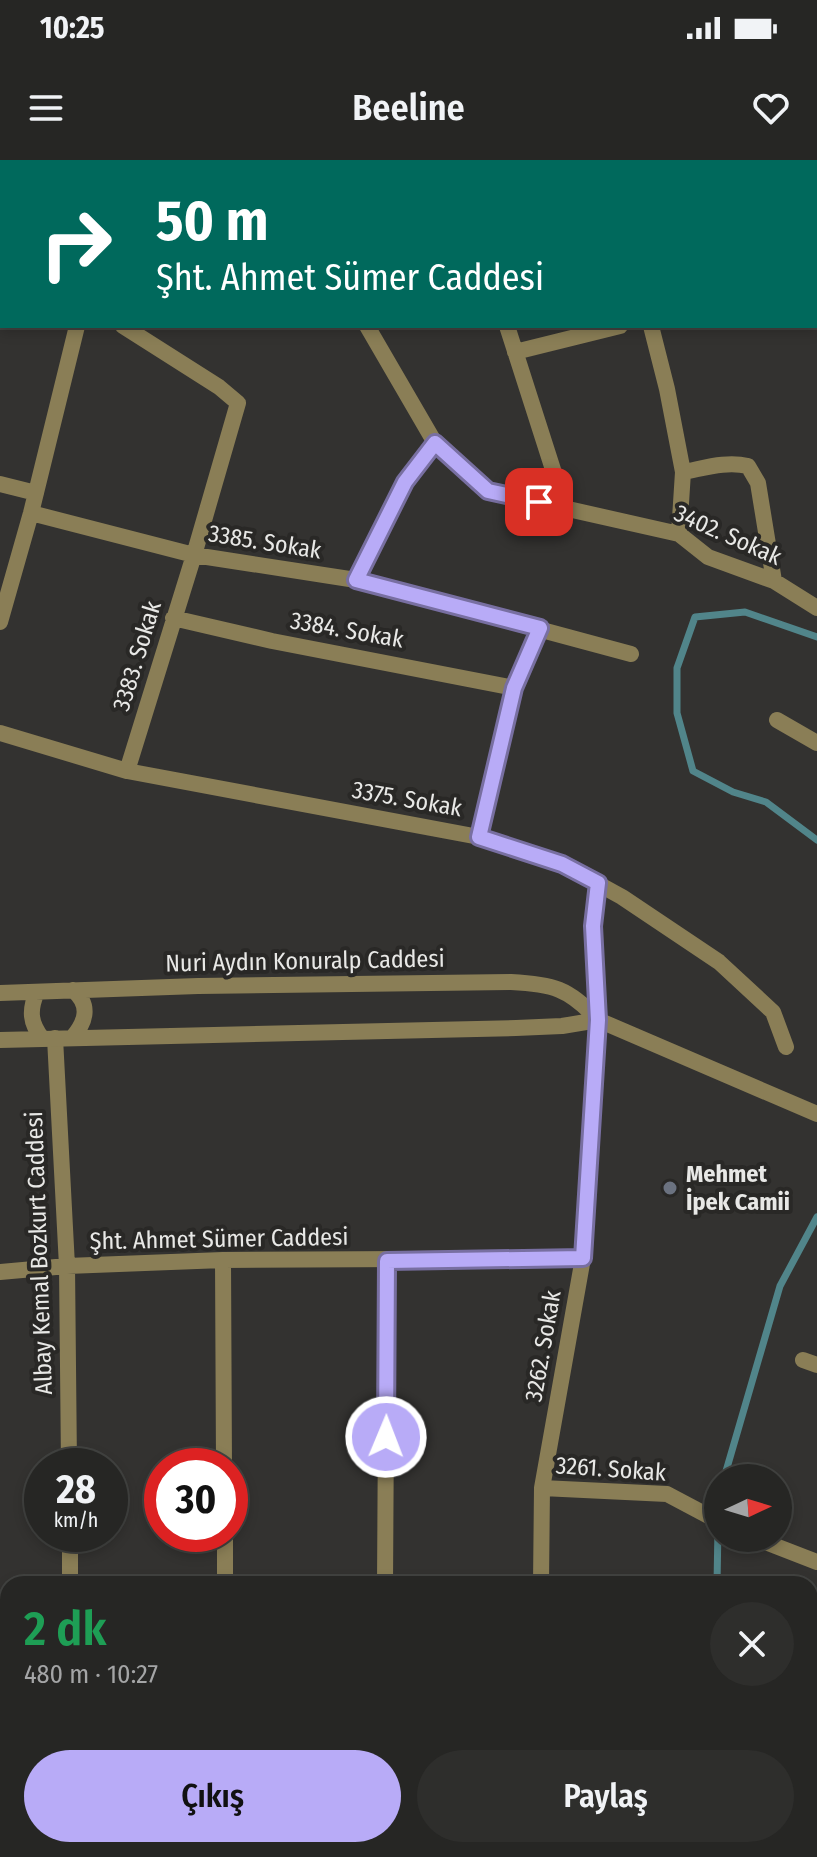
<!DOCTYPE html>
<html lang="tr">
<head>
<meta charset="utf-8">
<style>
  :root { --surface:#262624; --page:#2e2e2c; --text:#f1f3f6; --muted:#a4a5a6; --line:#424341; --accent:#b8abf7 }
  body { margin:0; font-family:"Fira Sans Condensed",sans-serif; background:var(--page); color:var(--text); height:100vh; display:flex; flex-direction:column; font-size:30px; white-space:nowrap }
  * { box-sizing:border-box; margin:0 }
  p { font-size:26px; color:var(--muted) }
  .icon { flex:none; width:44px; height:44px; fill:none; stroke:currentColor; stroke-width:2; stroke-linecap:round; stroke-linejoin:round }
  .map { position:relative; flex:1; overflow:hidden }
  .sheet { position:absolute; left:0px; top:1416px; width:818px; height:282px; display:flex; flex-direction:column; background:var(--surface); border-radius:24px 24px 0 0; box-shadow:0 4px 12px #0003,0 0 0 2px var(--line) }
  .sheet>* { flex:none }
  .guide { position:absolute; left:0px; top:0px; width:818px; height:168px; box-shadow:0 4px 12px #0003,0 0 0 2px var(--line); background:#00695c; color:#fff; overflow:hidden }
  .needle { width:52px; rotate:86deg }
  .buttons { position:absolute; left:704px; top:1304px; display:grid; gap:16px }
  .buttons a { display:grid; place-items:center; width:88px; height:88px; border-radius:50%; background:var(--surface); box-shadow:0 4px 12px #0003,0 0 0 2px var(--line); font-size:40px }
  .speed { position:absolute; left:24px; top:1288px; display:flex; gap:16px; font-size:40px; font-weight:700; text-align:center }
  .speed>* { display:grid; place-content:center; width:104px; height:104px; border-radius:50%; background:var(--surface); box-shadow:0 4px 12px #0003,0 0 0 2px var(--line); line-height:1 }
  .speed small { font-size:20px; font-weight:400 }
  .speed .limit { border:12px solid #d22; background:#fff; color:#111 }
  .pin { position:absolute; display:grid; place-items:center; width:68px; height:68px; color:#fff; margin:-34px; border-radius:16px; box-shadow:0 4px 12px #0006 }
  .me { position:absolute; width:88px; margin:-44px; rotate:1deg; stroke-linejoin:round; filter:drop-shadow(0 0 6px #0008) }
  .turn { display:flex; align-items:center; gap:28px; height:168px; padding:0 24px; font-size:36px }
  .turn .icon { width:104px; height:104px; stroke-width:2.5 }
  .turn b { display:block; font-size:56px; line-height:68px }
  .round { display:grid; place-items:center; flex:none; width:84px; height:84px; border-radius:42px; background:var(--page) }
  .overview { display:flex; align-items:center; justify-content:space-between; height:136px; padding:0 24px }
  h1 { font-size:48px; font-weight:600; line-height:60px; color:#1e9e55 }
  .action { display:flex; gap:16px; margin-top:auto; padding:16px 24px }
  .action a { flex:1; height:92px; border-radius:48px; background:var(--accent); color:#111; font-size:32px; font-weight:600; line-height:92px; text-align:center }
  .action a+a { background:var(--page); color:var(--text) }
  .status { display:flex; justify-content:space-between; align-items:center; height:56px; padding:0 40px; background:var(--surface); direction:ltr }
  .status svg { height:22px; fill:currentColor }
  header { display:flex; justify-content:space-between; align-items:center; height:104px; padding:0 24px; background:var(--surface); font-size:36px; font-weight:600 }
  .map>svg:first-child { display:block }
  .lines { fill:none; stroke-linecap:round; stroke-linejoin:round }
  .stream { stroke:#51858a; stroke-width:7 }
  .minor { stroke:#8a7e56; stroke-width:16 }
  .tertiary { stroke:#8a7e56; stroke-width:16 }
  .route-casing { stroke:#786fa1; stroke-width:20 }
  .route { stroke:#b8abf7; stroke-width:14 }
  .worship-dot { fill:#6b7280; stroke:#292826; stroke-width:3 }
  .labels { text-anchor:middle; stroke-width:8; stroke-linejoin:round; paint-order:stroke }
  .street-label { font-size:24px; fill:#e8e8e6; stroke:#292826 }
  .poi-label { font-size:24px; font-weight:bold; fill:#e8e8e6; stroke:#292826; text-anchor:start }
</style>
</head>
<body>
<div class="status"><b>10:25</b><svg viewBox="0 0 49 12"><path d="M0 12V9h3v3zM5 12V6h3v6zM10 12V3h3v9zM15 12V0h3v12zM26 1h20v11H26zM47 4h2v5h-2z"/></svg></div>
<header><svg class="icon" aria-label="menu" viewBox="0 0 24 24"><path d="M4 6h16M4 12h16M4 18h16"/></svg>Beeline<svg class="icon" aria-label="heart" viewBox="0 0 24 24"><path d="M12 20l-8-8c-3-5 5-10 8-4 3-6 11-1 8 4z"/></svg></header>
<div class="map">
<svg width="817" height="1697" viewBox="0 0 817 1697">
  <rect width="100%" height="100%" fill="#333230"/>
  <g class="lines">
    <path class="stream" d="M817,477l-72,-25 -50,5 -18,51v45l16,58 40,21 33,10 51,38
      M724,1318l56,-192 37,-69
      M717,1424l1,-57
      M678,1690l1,7"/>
    <path class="minor" d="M162,0l3,2
      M469,0v2
      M622,0l1,2
      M787,0l1,2
      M116,2v-2
      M816,90l1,3
      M123,166l96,61 19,16 -44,152 -67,216
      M367,166l68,117 53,48 191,43 29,23 66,24 43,27
      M507,166l58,181
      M651,166l16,63 16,83 -4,62
      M515,192l105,-26
      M683,312c22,-4 43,-11 65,-6l10,17 16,98
      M0,324l36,9
      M31,353l163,42 162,25 275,74
      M356,420l49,-98 30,-39
      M173,458l99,23 242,47
      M0,462l31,-109 46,-187
      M777,560l40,23
      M0,573l127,38 352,66 83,27 60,33 97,65 54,50 13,35
      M479,677l35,-149 26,-60
      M55,878l12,228 2,200
      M223,1100l1,206
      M0,1112l67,-6 156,-6 360,-2
      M803,1200l14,5
      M542,1328l125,6 51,27
      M70,1374v50
      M225,1374v50
      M755,1378l62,24
      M385,1424l2,-323
      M541,1424l1,-96 41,-230 15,-238 -5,-94 5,-43
      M0,1452h8
      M810,1590l7,-11
      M810,1677l7,3
      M66,1697v-7
      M225,1697v-7
      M382,1697v-7
      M529,1697l1,-7"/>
    <path class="tertiary" d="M37,832c-8,18 -7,31 5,46
      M0,833l198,-7 313,-4c41,2 58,6 87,38l219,94
      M72,878c14,-16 19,-33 1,-48
      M0,880l516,-12 46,-2 36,-6"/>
  </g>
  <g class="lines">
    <g class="route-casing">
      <path id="route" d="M386,1277l1,-176 196,-3 15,-238 -5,-94 5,-43 -36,-19 -83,-27 35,-149 26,-60 -184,-48 49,-98 30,-39 53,48 51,11"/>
    </g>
    <use href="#route" class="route"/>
  </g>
  <circle class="worship-dot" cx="670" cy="1028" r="8"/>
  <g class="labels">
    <g class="street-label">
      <text transform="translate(728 375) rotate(24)" y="8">3402. Sokak</text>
      <text transform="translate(265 382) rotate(9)" y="8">3385. Sokak</text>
      <text transform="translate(347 470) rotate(10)" y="8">3384. Sokak</text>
      <text transform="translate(137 496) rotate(-73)" y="8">3383. Sokak</text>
      <text transform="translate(407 639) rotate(10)" y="8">3375. Sokak</text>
      <text transform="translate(305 801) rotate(-1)" y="8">Nuri Aydın Konuralp Caddesi</text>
      <text transform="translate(219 1079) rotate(-1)" y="8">Şht. Ahmet Sümer Caddesi</text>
      <text transform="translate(39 1093) rotate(-92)" y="8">Albay Kemal Bozkurt Caddesi</text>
      <text transform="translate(543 1186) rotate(-80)" y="8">3262. Sokak</text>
      <text transform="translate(611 1309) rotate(4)" y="8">3261. Sokak</text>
    </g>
    <g class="poi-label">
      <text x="686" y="1022">Mehmet<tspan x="686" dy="28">İpek Camii</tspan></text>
    </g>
  </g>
</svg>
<div class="buttons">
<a><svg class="needle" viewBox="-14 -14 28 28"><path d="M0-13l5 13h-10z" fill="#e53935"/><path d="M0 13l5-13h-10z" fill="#a4a5a6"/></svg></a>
</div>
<div class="speed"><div>28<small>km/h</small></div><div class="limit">30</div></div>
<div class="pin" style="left:539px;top:342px;background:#d93025"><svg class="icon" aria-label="arrive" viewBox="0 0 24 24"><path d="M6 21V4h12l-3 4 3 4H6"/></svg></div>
<svg class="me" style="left:386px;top:1277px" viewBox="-20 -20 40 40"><circle r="17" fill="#b8abf7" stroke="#fff" stroke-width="3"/><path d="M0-11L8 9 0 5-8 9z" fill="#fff"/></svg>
<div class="guide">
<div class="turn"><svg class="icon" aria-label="right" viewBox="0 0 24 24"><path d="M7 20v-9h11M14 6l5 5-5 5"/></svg><div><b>50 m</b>Şht. Ahmet Sümer Caddesi</div></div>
</div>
<section class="sheet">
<div class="overview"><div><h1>2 dk</h1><p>480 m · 10:27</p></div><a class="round"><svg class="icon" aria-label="close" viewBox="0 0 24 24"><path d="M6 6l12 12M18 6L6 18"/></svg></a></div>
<div class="action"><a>Çıkış</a><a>Paylaş</a></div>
</section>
</div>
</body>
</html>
